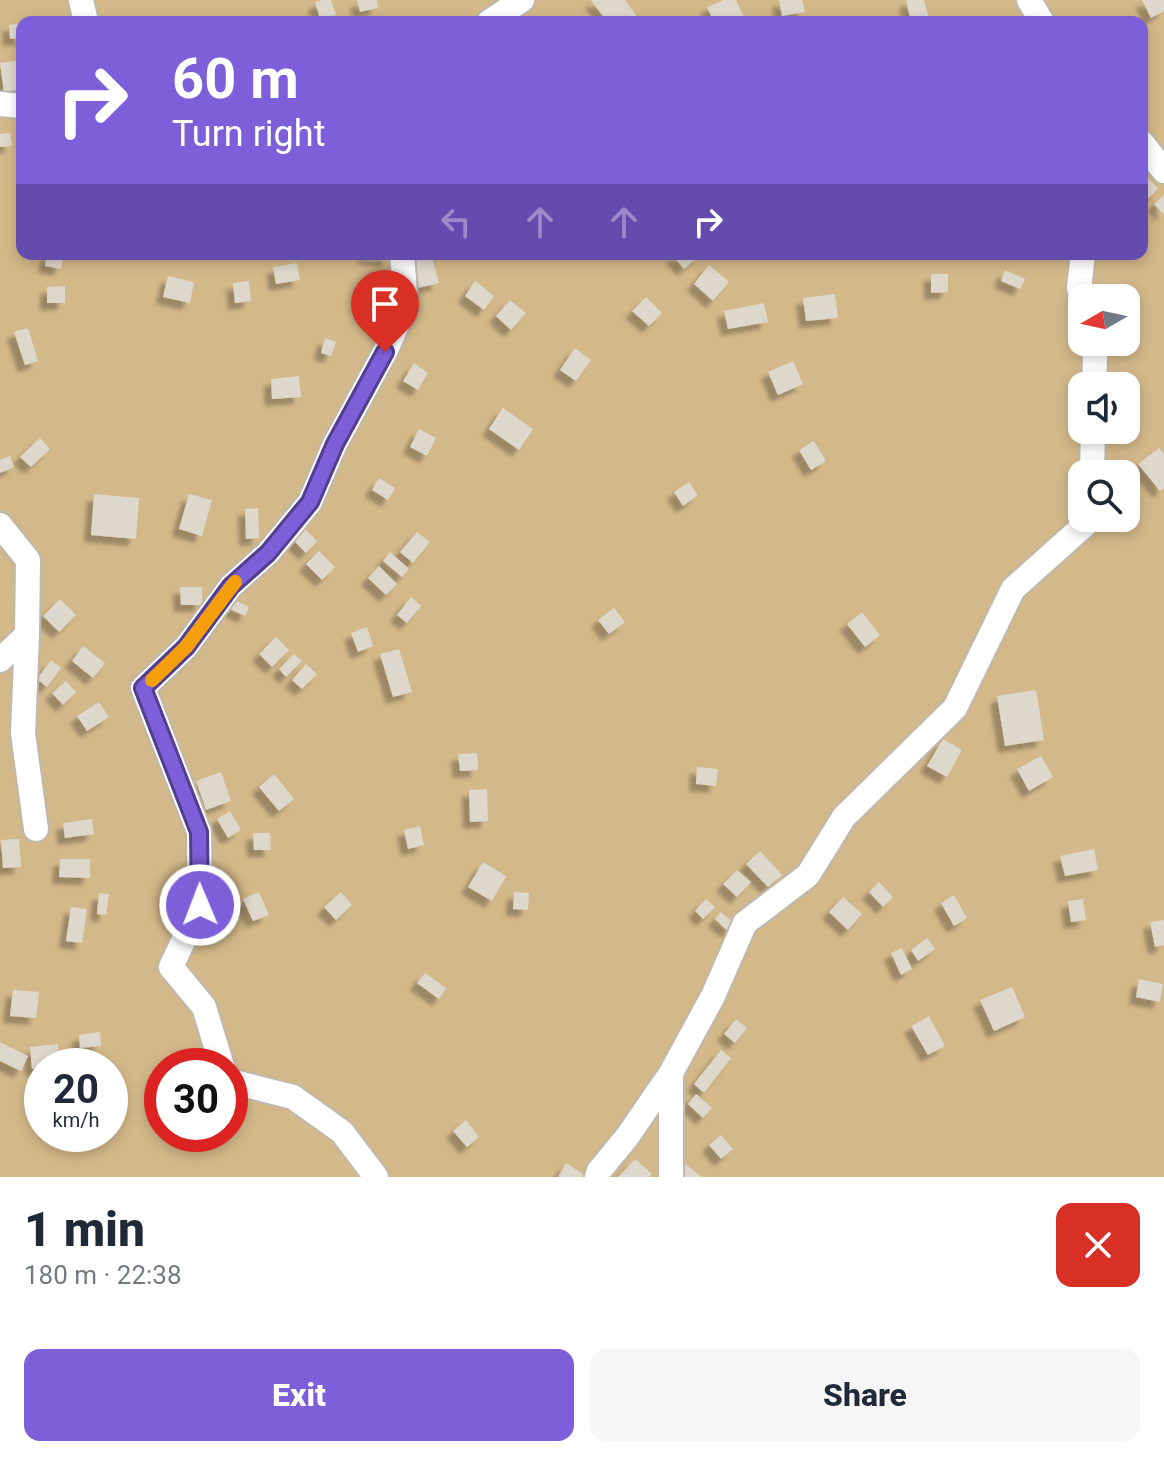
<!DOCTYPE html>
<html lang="en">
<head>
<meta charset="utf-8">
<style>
  :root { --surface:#fff; --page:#f6f6f7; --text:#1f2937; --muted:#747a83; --accent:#7d5fda }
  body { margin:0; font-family:Roboto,sans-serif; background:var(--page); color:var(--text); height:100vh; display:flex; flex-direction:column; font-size:30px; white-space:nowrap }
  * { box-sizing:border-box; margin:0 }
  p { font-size:26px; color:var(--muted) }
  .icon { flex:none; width:44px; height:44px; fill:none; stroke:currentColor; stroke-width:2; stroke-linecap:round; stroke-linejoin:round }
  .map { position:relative; height:1177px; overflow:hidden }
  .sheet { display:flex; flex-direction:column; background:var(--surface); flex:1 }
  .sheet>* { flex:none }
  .banner { position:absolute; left:16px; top:16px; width:1132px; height:244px; border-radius:16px; box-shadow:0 4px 12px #0003; background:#7d5fda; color:#fff; overflow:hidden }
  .needle { width:52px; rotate:261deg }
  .tools { position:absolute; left:1068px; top:284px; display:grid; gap:16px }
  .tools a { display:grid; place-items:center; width:72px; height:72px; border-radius:16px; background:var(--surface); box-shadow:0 4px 12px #0003; font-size:40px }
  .speed { position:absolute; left:24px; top:1048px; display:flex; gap:16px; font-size:40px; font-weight:700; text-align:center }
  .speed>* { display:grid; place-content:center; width:104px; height:104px; border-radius:50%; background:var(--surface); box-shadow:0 4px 12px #0003; line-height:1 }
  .speed small { font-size:20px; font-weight:400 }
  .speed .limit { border:12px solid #d22; background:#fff; color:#111 }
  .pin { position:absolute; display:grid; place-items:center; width:68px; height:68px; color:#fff; margin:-82px -34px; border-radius:50% 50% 50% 0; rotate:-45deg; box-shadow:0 0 8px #0007 }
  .pin .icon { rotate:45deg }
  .me { position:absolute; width:88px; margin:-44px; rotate:359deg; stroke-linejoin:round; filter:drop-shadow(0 0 6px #0008) }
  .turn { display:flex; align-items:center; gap:28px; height:168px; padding:0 24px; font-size:36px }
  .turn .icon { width:104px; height:104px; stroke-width:2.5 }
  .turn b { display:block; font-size:56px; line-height:68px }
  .lanes { display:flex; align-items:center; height:76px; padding:0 24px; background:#0003; justify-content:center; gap:40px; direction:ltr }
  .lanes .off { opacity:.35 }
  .round { display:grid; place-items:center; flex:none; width:84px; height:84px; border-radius:16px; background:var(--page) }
  .headline { display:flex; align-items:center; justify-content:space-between; height:136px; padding:0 24px }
  h1 { font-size:48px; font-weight:800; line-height:60px }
  .action { display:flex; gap:16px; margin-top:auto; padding:16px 24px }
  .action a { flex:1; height:92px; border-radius:16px; background:var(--accent); color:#fff; font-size:32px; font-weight:800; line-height:92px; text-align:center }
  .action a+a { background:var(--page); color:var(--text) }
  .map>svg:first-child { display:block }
  .forest { fill:#d3b889; fill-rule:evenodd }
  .building { fill:#ded7cb; filter:url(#shadow) }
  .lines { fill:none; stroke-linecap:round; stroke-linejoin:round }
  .street-casing { stroke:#bfb8ac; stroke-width:28 }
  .street { stroke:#fff; stroke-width:24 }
  .route-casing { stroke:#513e8e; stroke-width:20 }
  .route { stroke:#7d5fda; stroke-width:14 }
  .slow { stroke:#f59e0b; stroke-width:14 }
</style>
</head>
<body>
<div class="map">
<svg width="1164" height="1177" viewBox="0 0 1164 1177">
  <defs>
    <filter id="shadow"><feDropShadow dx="-7" dy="7" stdDeviation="2" flood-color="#0004"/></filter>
  </defs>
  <rect width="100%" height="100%" fill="#fef8ee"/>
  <path class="forest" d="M0,0h1164v1177h-1164zM22,22h1120v232h-1120zM1082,298h44v44h-44zM1082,386h44v44h-44zM1082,474h44v44h-44zM42,1066h68v68h-68zM162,1066h68v68h-68z"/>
  <path class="building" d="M322,0h9l5,15 -16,4 -5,-17z
    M357,0h20l1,8 -18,4z
    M591,0h34l16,22h-34z
    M724,0h12l10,22h-32l-7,-15z
    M779,0h23l3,12 -23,4z
    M906,0h18l5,19 -18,3z
    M1142,0h22v11l-13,7z
    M22,23v15l-12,1 -1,-14z
    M22,60v29l-18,3 -4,-29z
    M10,133l2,13 -12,1v-13z
    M1148,178l10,11 -16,15v-21z
    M1164,195v20l-10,-11z
    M47,254h17l-3,15 -16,-3z
    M365,254h25l-1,6 -25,-3z
    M409,254h22l8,29 -21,5z
    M675,254h26l-17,15 -11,-13z
    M297,263l3,17 -24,4 -3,-17z
    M709,265l20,17 -16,19 -19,-17z
    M1005,270l20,9 -5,10 -19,-8z
    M931,274h17v18l-17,1z
    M168,276l26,6 -4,21 -27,-6z
    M249,281l2,20 -16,2 -2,-20z
    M475,281l19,15 -10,14 -19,-14z
    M386,284l12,7 -10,18 -13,-8z
    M65,286v17h-18v-16z
    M835,294l3,24 -32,3 -3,-23z
    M646,297l16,16 -13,13 -17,-15z
    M510,300l16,13 -15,17 -15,-14z
    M764,303l4,19 -40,7 -4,-18z
    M28,328l10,33 -13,4 -11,-33z
    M325,338l11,4 -5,14 -10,-3z
    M575,348l16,12 -15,21 -16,-11z
    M793,361l10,23 -25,11 -10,-23z
    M414,363l14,10 -10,17 -15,-9z
    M299,376l2,21 -29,2 -1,-20z
    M503,408l30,21 -14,21 -30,-21z
    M419,429l17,9 -9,18 -17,-9z
    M40,438l10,11 -19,18 -11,-10z
    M814,441l12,20 -15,9 -12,-20z
    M1159,448l5,6v34l-4,3 -22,-27z
    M10,456l4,11 -14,6v-13z
    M379,478l16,10 -7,12 -16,-10z
    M689,482l9,13 -15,11 -9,-14z
    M94,494l45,4 -3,41 -45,-4z
    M189,494l23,6 -10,36 -23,-7z
    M258,508l1,30 -13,1 -1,-30z
    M301,525l16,16 -11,12 -16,-16z
    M417,532l13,10 -17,21 -13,-11z
    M319,551l16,16 -13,13 -16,-16z
    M390,552l19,17 -7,8 -19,-16z
    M379,566l18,18 -11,11 -18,-17z
    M180,587h22v18h-21z
    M411,597l10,9 -14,17 -10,-8z
    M60,599l16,16 -17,17 -16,-16z
    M232,599l17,8 -4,9 -17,-8z
    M614,608l11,14 -16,12 -11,-14z
    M862,612l18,23 -15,12 -18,-23z
    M367,627l6,19 -15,6 -7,-19z
    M276,637l13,13 -17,17 -13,-13z
    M83,646l22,17 -12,15 -21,-17z
    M399,649l13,43 -19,5 -13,-43z
    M294,654l8,7 -16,16 -7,-8z
    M51,660l10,8 -14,19 -10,-8z
    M306,664l11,10 -15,15 -10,-9z
    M66,681l10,11 -13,13 -11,-12z
    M1036,690l8,50 -39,6 -8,-50z
    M99,702l10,15 -22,14 -10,-15z
    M943,739l19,11 -15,27 -20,-11z
    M477,753l1,17 -18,1 -2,-17z
    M1041,756l12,21 -24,14 -12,-22z
    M697,767l21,2 -2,17 -20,-2z
    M221,772l10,29 -25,9 -10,-29z
    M274,774l20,25 -15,12 -20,-24z
    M487,789l1,32 -18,1 -1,-32z
    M230,811l11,19 -13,8 -11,-19z
    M92,819l2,15 -29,4 -2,-15z
    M420,826l4,19 -16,4 -4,-19z
    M253,833h17l1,17h-17z
    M19,839l2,28 -18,1 -2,-28z
    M1094,849l4,21 -33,6 -5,-20z
    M760,851l22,24 -14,12 -22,-23z
    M60,859h30v19l-31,-1z
    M483,862l23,14 -14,25 -24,-14z
    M737,870l14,12 -14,15 -14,-13z
    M879,882l14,15 -10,10 -14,-15z
    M259,892l10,23 -16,6 -10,-22z
    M341,892l11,13 -16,15 -12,-13z
    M514,892l15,1 -1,17 -15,-1z
    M99,893l10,1 -3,21 -9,-1z
    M954,895l13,23 -13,8 -13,-23z
    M843,897l19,17 -14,16 -19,-18z
    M706,899l9,8 -12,12 -8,-8z
    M1083,899l3,21 -15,2 -3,-21z
    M71,907l16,2 -5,34 -16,-2z
    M721,912l14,12 -7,7 -13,-12z
    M1164,920v25l-9,2 -5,-25z
    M927,938l8,11 -17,12 -7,-11z
    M902,948l10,21 -11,6 -10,-22z
    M425,973l21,15 -7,11 -22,-16z
    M1139,979l24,5 -3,18 -24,-5z
    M1012,987l13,30 -31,14 -14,-31z
    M13,990l26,2 -3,26 -26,-2z
    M929,1016l16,30 -17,9 -17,-29z
    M736,1019l11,9 -12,15 -11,-9z
    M100,1032l1,14 -21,2 -1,-13z
    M0,1042l28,14 -7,15 -21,-10z
    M58,1044l1,22h-17v2l-10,1 -2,-22z
    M721,1050l10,8 -27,35 -10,-9z
    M696,1094l16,14 -9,10 -15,-14z
    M466,1120l13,17 -12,10 -14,-16z
    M721,1135l12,14 -12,10 -12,-14z
    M635,1159l17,15 -3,3h-31z
    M566,1163l17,11 -1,3h-24z
    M685,1164l17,13h-27z"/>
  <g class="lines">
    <g class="street-casing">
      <path id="street" d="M81,0l5,22
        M1029,0l13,22
        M489,22l33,-22
        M0,104l22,2
        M1142,143l22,28
        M1082,301l-3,-13 4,-34
        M1091,342l4,15 -1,29
        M1092,474l1,-44
        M0,525l28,35 -1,75 -27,25
        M27,635l-4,98 13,96
        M222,1066l-18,-59 -33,-40 29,-62 -1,-73 -56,-144 43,-41 45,-61 37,-33 42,-51 25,-58 50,-92 21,-47 -4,-51
        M230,1081l63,16 49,35 34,45
        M597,1177l2,-6 28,-34 44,-64
        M671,1177v-104l42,-77 32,-73 63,-48 36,-58 111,-109 58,-119 76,-68v-3"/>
    </g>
    <use href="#street" class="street"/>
  </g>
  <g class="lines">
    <g class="route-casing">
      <path id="route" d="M200,905l-1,-73 -56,-144 43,-41 45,-61 37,-33 42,-51 25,-58 50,-92"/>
    </g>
    <use href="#route" class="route"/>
    <path class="slow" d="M152,680l34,-33 49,-65"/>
  </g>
</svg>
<div class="tools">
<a><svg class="needle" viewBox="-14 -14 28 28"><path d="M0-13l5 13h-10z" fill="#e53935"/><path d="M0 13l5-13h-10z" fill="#747a83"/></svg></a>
<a><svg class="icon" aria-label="sound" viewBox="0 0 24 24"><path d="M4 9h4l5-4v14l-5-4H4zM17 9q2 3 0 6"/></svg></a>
<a><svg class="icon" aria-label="search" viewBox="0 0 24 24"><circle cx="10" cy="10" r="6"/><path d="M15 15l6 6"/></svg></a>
</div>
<div class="speed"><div>20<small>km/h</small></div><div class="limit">30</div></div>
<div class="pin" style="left:385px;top:352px;background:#d93025"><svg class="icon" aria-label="arrive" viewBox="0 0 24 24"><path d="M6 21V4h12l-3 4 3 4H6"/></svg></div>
<svg class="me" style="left:200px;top:905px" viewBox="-20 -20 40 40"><circle r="17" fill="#7d5fda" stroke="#fff" stroke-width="3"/><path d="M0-11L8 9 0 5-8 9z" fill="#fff"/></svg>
<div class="banner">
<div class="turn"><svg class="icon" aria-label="right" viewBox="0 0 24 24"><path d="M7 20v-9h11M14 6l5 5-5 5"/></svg><div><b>60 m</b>Turn right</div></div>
<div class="lanes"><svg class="icon off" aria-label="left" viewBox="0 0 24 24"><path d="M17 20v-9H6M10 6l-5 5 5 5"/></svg><svg class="icon off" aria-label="ahead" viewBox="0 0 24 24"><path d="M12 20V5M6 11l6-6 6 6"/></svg><svg class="icon off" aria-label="ahead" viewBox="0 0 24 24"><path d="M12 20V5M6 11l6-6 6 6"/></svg><svg class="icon" aria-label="right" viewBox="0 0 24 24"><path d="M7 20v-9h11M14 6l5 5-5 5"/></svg></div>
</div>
</div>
<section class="sheet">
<div class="headline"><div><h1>1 min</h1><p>180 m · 22:38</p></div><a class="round" style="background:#d93025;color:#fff"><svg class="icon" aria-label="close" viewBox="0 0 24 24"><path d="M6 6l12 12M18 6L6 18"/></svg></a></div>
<div class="action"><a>Exit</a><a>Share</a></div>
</section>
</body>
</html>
